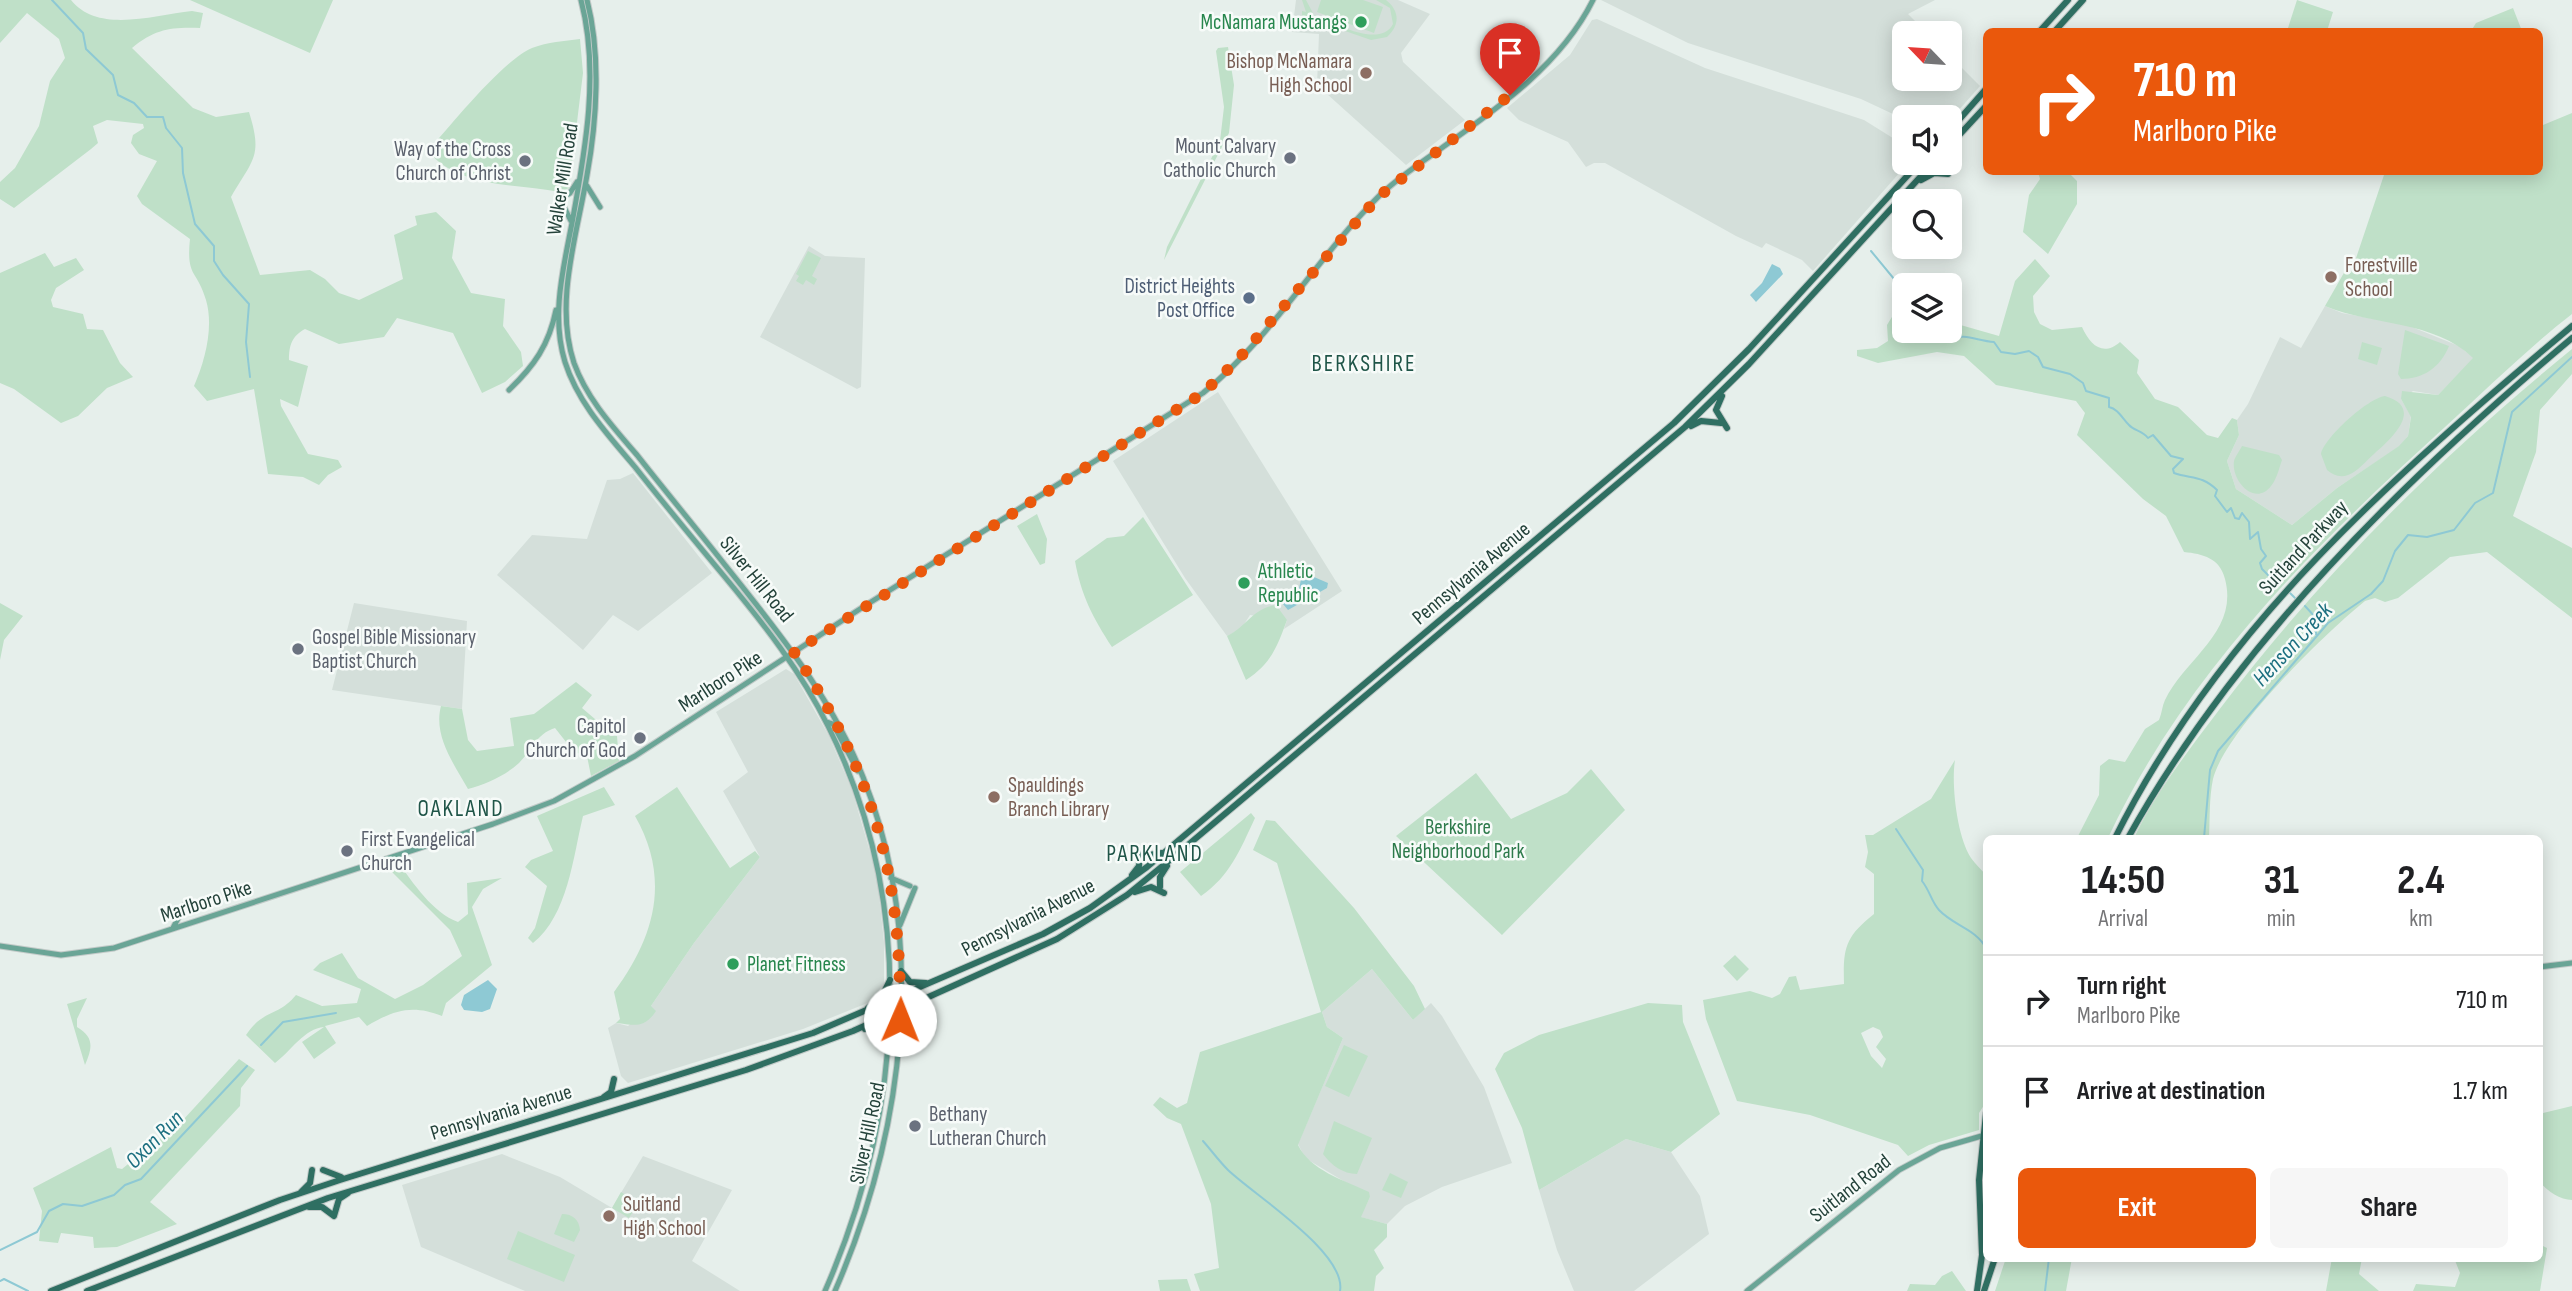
<!DOCTYPE html>
<html lang="en">
<head>
<meta charset="utf-8">
<style>
  :root { --surface:#fff; --page:#f6f6f6; --text:#202124; --muted:#757577; --line:#e0e0e0; --accent:#ea580c }
  body { margin:0; font-family:"Sofia Sans Condensed",sans-serif; background:var(--page); color:var(--text); height:100vh; display:flex; flex-direction:column; font-size:26px; white-space:nowrap }
  * { box-sizing:border-box; margin:0 }
  p { font-size:23px; color:var(--muted) }
  .icon { flex:none; width:38px; height:38px; fill:none; stroke:currentColor; stroke-width:2; stroke-linecap:round; stroke-linejoin:round }
  .map { position:relative; flex:1; overflow:hidden }
  .side { position:absolute; left:1983px; top:835px; width:560px; height:427px; display:flex; flex-direction:column; background:var(--surface); border-radius:10px; box-shadow:0 4px 18px #0003 }
  .side>* { flex:none }
  .guide { position:absolute; left:1983px; top:28px; width:560px; height:147px; border-radius:10px; box-shadow:0 4px 18px #0003; background:#ea580c; color:#fff; overflow:hidden }
  .needle { width:46px; rotate:295deg }
  .controls { position:absolute; left:1892px; top:21px; display:grid; gap:14px }
  .controls a { display:grid; place-items:center; width:70px; height:70px; border-radius:10px; background:var(--surface); box-shadow:0 4px 18px #0003; font-size:35px }
  .pin { position:absolute; display:grid; place-items:center; width:60px; height:60px; color:#fff; margin:-72px -30px; border-radius:50% 50% 50% 0; rotate:-45deg; box-shadow:0 0 7px #0007 }
  .pin .icon { rotate:45deg }
  .me { position:absolute; width:77px; margin:-38px; rotate:1deg; stroke-linejoin:round; filter:drop-shadow(0 0 5px #0008) }
  .turn { display:flex; align-items:center; gap:24px; height:147px; padding:0 35px; font-size:32px }
  .turn .icon { width:91px; height:91px; stroke-width:2.5 }
  .turn b { display:block; font-size:49px; line-height:60px }
  .eta { display:flex; justify-content:space-evenly; align-items:center; height:119px; text-align:center }
  .eta b { font-size:42px; font-weight:700; line-height:49px }
  .cta { display:flex; gap:14px; margin-top:auto; padding:14px 35px }
  .cta a { flex:1; height:80px; border-radius:10px; background:var(--accent); color:#fff; font-size:28px; font-weight:700; line-height:80px; text-align:center }
  .cta a+a { background:var(--page); color:var(--text) }
  ul { padding:0; list-style:none }
  li { display:flex; align-items:center; gap:21px; height:91px; padding:0 35px; border-top:2px solid var(--line) }
  li div { flex:1 }
  li b { display:block; font-size:26px }
  li em { font-style:normal }
  .map>svg:first-child { display:block }
  .built { fill:#d4dfda }
  .green { fill:#bfe0c8; fill-rule:evenodd }
  .water { fill:#8ec9d4 }
  .lines { fill:none; stroke-linecap:round; stroke-linejoin:round }
  .stream { stroke:#8ec9d4; stroke-width:2 }
  .major-casing { stroke:#c2cac8; stroke-width:7 }
  .highway-casing { stroke:#c2cac8; stroke-width:8 }
  .major { stroke:#6aa596; stroke-width:5 }
  .highway { stroke:#2f6f62; stroke-width:6 }
  .route { stroke:#ea580c; stroke-width:12; stroke-dasharray:0 21.6 }
  .leisure-dot { fill:#2e9e5b; stroke:#f7fbf9; stroke-width:2.5 }
  .education-dot { fill:#8d6e63; stroke:#f7fbf9; stroke-width:2.5 }
  .worship-dot { fill:#6b7280; stroke:#f7fbf9; stroke-width:2.5 }
  .service-dot { fill:#5c6f8a; stroke:#f7fbf9; stroke-width:2.5 }
  .labels { text-anchor:middle; stroke-width:5; stroke-linejoin:round; paint-order:stroke }
  .leisure-label { font-size:21px; fill:#27864d; stroke:#f7fbf9; text-anchor:start }
  .education-label { font-size:21px; fill:#785e54; stroke:#f7fbf9; text-anchor:start }
  .worship-label { font-size:21px; fill:#5b616d; stroke:#f7fbf9; text-anchor:end }
  .street-label { font-size:21px; fill:#24423a; stroke:#f7fbf9 }
  .service-label { font-size:21px; fill:#4e5e75; stroke:#f7fbf9; text-anchor:end }
  .park-label { font-size:21px; fill:#2d7a4b; stroke:#f7fbf9 }
  .neighbourhood-label { font-size:23px; letter-spacing:2px; fill:#1f5548; stroke:#f7fbf9 }
  .water-label { font-size:23px; font-style:italic; fill:#1c6f80; stroke:#f7fbf9 }
</style>
</head>
<body>
<div class="map">
<svg width="2572" height="1291" viewBox="0 0 2572 1291">
  <rect width="100%" height="100%" fill="#e6efeb"/>
  <path class="built" d="M1296,0h102l32,14 -29,39 2,9 62,58 -59,45 -89,-80 2,-51 -27,-2z
    M1601,0h334l-27,14 19,19h-23v46h46v-23l30,30 -30,34v-3h-46v7l-11,-10 -32,-15 -173,-56z
    M1597,19l108,49 159,52 40,25v18h4l-95,108 -11,-11 -36,-17 -4,5 -26,-12 -131,-73h-11l-8,4 -18,-25 -49,-22 -12,-12 63,-53 22,-35z
    M809,246l16,10 40,2 -4,129 -4,2 -97,-52z
    M2325,306l17,7 65,12 52,21 15,12 -36,37 -25,-4 -12,8 10,17 -3,20 -8,10 -63,42 -45,37 -56,-36 -9,-28 12,-26 -2,-15 11,-16 32,-67 21,11z
    M1218,392l124,199 -58,38 3,-9 -37,-5 -9,14 -14,7 -42,-58 -72,-117z
    M633,473l79,100 -74,58 -25,-16 -30,35 -86,-75 35,-40 55,4 20,-59 13,-1z
    M354,603l113,18 -5,88 -130,-19z
    M786,669l8,5 35,62 23,54 25,86 7,66v42l-14,18 -67,27 -175,54 -7,-7 -13,-48 8,-5 12,3 23,-20 43,-63 66,-86 -37,-66 25,-19 -32,-60z
    M1372,969l41,51 18,-17 11,13 42,71 28,76 -70,24 -37,19 -18,18 -27,-7 10,-20 -65,-39 -7,-14 45,-106 -16,-11 -5,-15z
    M1626,1139l45,13 29,44 9,38 -75,57h-60l-17,-41 -18,-60z
    M502,1154l58,23 52,31 31,-52 89,34 -40,71 48,30h-215l-104,-44 -19,-62z"/>
  <path class="green" d="M0,0h71c27,34 83,15 121,11l11,2 -3,15c-29,-1 -45,1 -68,20l61,60 23,9 33,-5c14,45 4,47 -18,85l29,78 50,-5 15,9 14,14 20,7 44,-21 -9,-44 23,-10 -2,-9 21,-4 20,19 -4,27 19,35 34,6 -2,27 18,26 2,14 -18,16 -23,11 -29,-60 -56,-15 -13,19 -45,7 -34,-15c-13,7 -16,16 -16,31l19,6 -10,41 -18,-8 1,7 27,48 30,6 4,7 -14,8 -9,10 -16,-8 -35,-3 -14,-85 -47,12 -13,-15c11,-25 20,-59 12,-86 -9,-31 -20,-22 -16,-61l-48,-35 -5,-8 20,-35 -18,-7 -8,-11 2,-8 11,-7 -1,-4 -36,-4 -14,6 5,17 -7,6 -77,59 -14,-9v-17l15,-14 24,-42 11,-45 15,-23 -6,-19 -32,-26 -27,30z
    M190,0h143l-23,53z
    M1302,0h4l8,15c20,8 66,34 79,9l-3,-16 -14,-8h10c14,11 14,25 1,37l-16,3 -69,-24v-5l4,1z
    M1321,0h42l20,7 -9,26 -57,-21z
    M2297,0l36,12 -6,19h-40z
    M2513,8l9,23h-51l5,-8z
    M580,39l3,34 -14,115 -9,4c-43,-8 -102,-4 -132,-41 23,-26 74,-90 104,-103 16,-6 32,-7 48,-9z
    M1228,47l6,38 -5,48 -65,127 3,-13 53,-106 4,-34 -8,-56 2,-3z
    M2572,113v201c-44,34 -85,75 -127,113 -131,119 -261,248 -337,411h-31l22,-43 1,-29 9,-7 16,3 20,-33 14,-9c3,-7 3,-14 6,-20 20,-42 74,-68 60,-121 -5,-21 -22,-25 -41,-27l-18,-36 -23,-17 -66,-64 8,-22 -9,-12 -80,-16 -32,-29 -27,-4 -59,11 -21,-7v-6l20,-2 11,-7 -1,-16 8,-13 9,10v9h46v-9l49,14 16,-55 20,-22 15,17 -17,20 1,16 6,12 12,6 30,-3c8,18 21,30 38,15l19,18 -2,13 18,26 23,8 29,28 11,3 14,-20 5,2 2,15 -12,26 9,28 56,36 45,-37 62,-42 9,-10 3,-19 -10,-18 1,-8 36,4 35,-37c-39,-38 -100,-32 -148,-52l20,-35 6,2 34,-101h154v-57l4,10z
    M2038,172h30l9,9v23l-29,50 -25,-22 6,-37 11,-16z
    M808,251l13,7 -9,18 5,3 -3,6 -8,-5 -3,5 -7,-4 3,-5 -3,-2z
    M45,253l9,14 22,-9 8,12 -28,18 -5,12 2,7 30,7 4,15 16,1 17,33 13,14 -26,11 -29,28 -17,7 -47,-34 -14,-6v-110z
    M2405,330l44,16c-9,22 -26,33 -48,33l-3,-5z
    M2362,342l20,6 -5,17 -19,-6z
    M2572,349v25l-32,36 -4,42 -23,64 59,32v70l-85,-66 -37,5 -52,41 -13,4 -10,-4 -10,3c-40,32 -140,130 -152,178 -4,19 -3,40 -4,59h-75c21,-45 55,-88 85,-128 102,-135 222,-254 353,-361z
    M2385,396c41,12 5,44 -11,58 -8,7 -17,18 -26,21 -8,3 -15,0 -21,-5l-6,-16c3,-16 47,-56 64,-58z
    M2242,446l37,9 3,5c-3,8 -5,19 -11,26 -16,21 -40,-5 -37,-25 1,-4 6,-11 8,-15z
    M1037,514l10,25 -2,24 -5,2 -23,-39z
    M1143,517l50,78 -81,52c-19,-29 -31,-52 -37,-86l32,-23 17,-2z
    M0,603l23,13 -19,24 -4,20z
    M1276,605l11,15c-10,27 -16,44 -41,60l-19,-44c19,-9 26,-28 49,-31z
    M576,682l16,13 -10,13 20,17 8,11h7l2,25 -28,15 -4,-20 -13,-4 -19,-24c-19,6 -23,22 -36,35 -14,13 -33,21 -51,26 -14,-25 -35,-53 -27,-83l21,3 6,31 9,11 37,-5 -4,-28 24,-4z
    M1955,760c-4,24 2,77 16,98 4,6 10,11 15,17v227l-7,11v17l-50,15 -21,11 -10,-11 -88,-30 -73,-14 -31,-82 -3,-19 47,-9 22,7 8,-4 9,-17 7,-1 4,14 44,-6c-1,-36 1,-47 30,-70v-40l-9,-7 3,-15 -3,-17h8l58,-36zM1873,1027l7,3 3,7 -7,10 10,12 -4,9 -11,-12 -10,-23z
    M1591,769l34,41 -123,125 -106,-99 80,-63 35,46 56,-26z
    M604,787l11,18 -32,11c-10,41 -15,99 -50,127l-5,-5 7,-10 12,-42 -22,-19 6,-7 22,-9 -16,-35z
    M677,787l53,81 25,-17 5,6 -66,86 -43,63 5,5c-12,18 -21,14 -40,12l4,-4 -6,-27c41,-55 57,-113 21,-176z
    M1251,813l4,5c-15,32 -25,58 -54,78l-21,-24z
    M1266,820l9,1 79,87 60,78 11,23 -12,11 -41,-51 -50,43 5,15 16,11 -45,107c12,25 45,35 71,47l1,5 -9,20 26,7v13l-13,13 10,18 -8,8 -2,15h-174l-6,-17 25,-6 -8,-64 -30,-80 -14,-6 -14,-13 7,-8 17,11 10,-5 13,-51 121,-40 -44,-149 -24,-13z
    M398,862c15,21 35,51 60,60l10,-8 -1,-31 35,-5 -19,11 -11,18 20,58 -46,38 -4,13c-30,-12 -48,-6 -75,10l-8,-9 -34,9 11,17 -22,16 -12,-17 22,-15c-19,1 -34,25 -49,36l-29,-28c17,-26 32,-18 50,-40l26,11 35,-3 4,-14 -48,-19 7,-7 22,-10 16,25 37,21 28,-14 39,-29 -12,-26 -64,-64z
    M1735,955l14,14 -12,12 -14,-15z
    M87,998l-10,21v8c18,11 15,21 8,38l-18,-61z
    M1648,1003l34,2 1,17 37,92 -49,38 -45,-13 -87,51 -17,-62 -27,-59 9,-16 35,-18z
    M1344,1045l24,11 -19,41 -24,-11z
    M239,1059l16,11 -14,18 -1,18 -90,96 27,22 -60,23 -23,1 -1,-11 -32,-4 -3,10 -19,-2 3,-30 -9,-23 78,-41 6,21 5,1 61,-49z
    M2572,1106v94c-12,0 -26,-10 -33,-19v-67z
    M1334,1121l38,17 -15,36c-14,0 -26,-9 -34,-20z
    M1390,1173l18,9 -7,16 -19,-8z
    M621,1192l17,11 -9,15 -17,-10z
    M562,1214c11,0 17,6 18,16l-6,12 -20,-8z
    M518,1231l57,24 -11,27 -57,-23z
    M2539,1244l8,4 -7,43h-127l3,-7 39,3 5,-14 -6,-15h85z
    M2006,1258h66l-6,33h-71z
    M2332,1258h30l-3,16 20,17h-53z
    M1952,1271l14,20h-59l3,-7 25,1 7,-9z
    M1187,1279l4,12h-31l-2,-11z"/>
  <path class="water" d="M1772,264l8,4 3,6 -27,28 -6,-7 12,-12z
    M1307,574l21,9 -1,5 -39,22 -5,-6 15,-11 4,-18z
    M488,980l9,9 -7,20 -8,3 -18,-2 -3,-5 3,-10z"/>
  <g class="lines">
    <path class="stream" d="M52,0l31,33 3,16 27,26 5,20 16,8 13,14h16l3,11 16,20 1,25 12,51 19,22v15l9,14 26,29 -3,38 4,35
      M1871,251l33,40
      M1941,331l7,8c18,-6 29,2 46,3l7,10 14,2 14,-3 9,6 5,10 27,7 13,9 3,8 23,7v9c9,2 13,11 20,18 5,6 13,5 19,13l5,-3 18,21 12,3 -10,10 1,4c17,6 28,2 43,17l-2,6 12,16 4,-4 4,10 4,1 3,-6 7,9 1,17 8,-7 3,17 5,7 -6,7 2,6 16,16
      M2290,593l6,6
      M2305,606l11,12v16
      M1896,829l27,41 -1,11c8,10 9,20 17,29 15,16 37,19 47,38
      M2204,838l6,-68 8,-19 110,-128 43,-29 12,-13 12,-30 13,-16 19,2 27,-7 21,-27 18,-10 19,-81 60,-55
      M261,1045l22,-23 53,-9
      M1203,1141c8,9 16,20 25,29 26,25 119,83 112,121
      M0,1250l37,-18 12,-21 14,-7 19,2 32,-11 11,-10 16,-6 106,-113
      M0,1281l4,-2 24,12
      M2045,1291l4,-33"/>
    <g class="major-casing">
      <path id="major" d="M581,0c19,72 4,152 -9,223 -9,47 -21,93 -7,139 13,41 43,73 70,105 29,37 59,73 89,109 39,47 77,95 104,150 90,180 76,384 -3,565
        M587,0c14,54 10,120 0,175 -10,60 -33,128 -13,188 13,36 39,64 63,92 29,37 59,73 88,110 53,66 106,132 138,212 66,165 41,355 -28,514
        M587,186l13,21
        M571,221l-11,-22 10,-6 7,-11
        M509,390c25,-24 40,-45 47,-80
        M827,722l6,2 25,47
        M891,878l19,8
        M900,925l15,-37
        M173,928l13,-25
        M0,946l61,9 53,-7 379,-124 61,-23 81,-45 228,-149 340,-214c69,-55 114,-136 177,-198 19,-18 42,-33 63,-48 57,-40 119,-84 150,-147
        M2539,967l33,-4
        M1747,1291l152,-121 41,-22 45,-13"/>
    </g>
    <g class="highway-casing">
      <path id="highway" d="M2039,32l29,-32
        M2054,32l29,-32
        M1950,130l36,-41
        M1901,138l3,3
        M1950,145l36,-39
        M1921,180l13,-7 14,1 -3,-11
        M1722,396l-6,14 11,18
        M1691,426l10,-5 20,2
        M2115,838c105,-211 279,-363 457,-512
        M2128,838c107,-193 276,-359 444,-500
        M1137,851l12,4 13,-2
        M1132,875l7,-9 1,-11
        M1160,887v-10l7,-11
        M1135,892l16,-5 13,6
        M901,971l9,11 16,1
        M868,1008l14,-12 8,-16
        M865,1029h15l10,13
        M898,1049l8,-28 17,-18
        M604,1097l7,-5 3,-13
        M323,1170l18,7
        M301,1192l9,-9 2,-13
        M309,1207h13l12,9 5,-17 9,-6
        M51,1291l229,-91 60,-20 473,-147 230,-99 47,-26 57,-41 527,-444 75,-74 170,-186
        M87,1291l241,-93 418,-128 107,-39 204,-92 70,-44 49,-40 509,-428 64,-63 184,-201
        M1977,1291l5,-36 -3,-75 7,-66
        M1984,1291l11,-33"/>
    </g>
    <use href="#major" class="major"/>
    <use href="#highway" class="highway"/>
  </g>
  <g class="lines">
    <path class="route" d="M900,1020c2,-142 -27,-249 -106,-368l409,-259 33,-31 142,-165 132,-102"/>
  </g>
  <g class="leisure-dot">
    <circle cx="1361" cy="22" r="7"/>
    <circle cx="1244" cy="583" r="7"/>
    <circle cx="733" cy="964" r="7"/>
  </g>
  <g class="education-dot">
    <circle cx="1366" cy="73" r="7"/>
    <circle cx="2331" cy="277" r="7"/>
    <circle cx="994" cy="797" r="7"/>
    <circle cx="609" cy="1216" r="7"/>
  </g>
  <g class="worship-dot">
    <circle cx="1290" cy="158" r="7"/>
    <circle cx="525" cy="161" r="7"/>
    <circle cx="298" cy="649" r="7"/>
    <circle cx="640" cy="738" r="7"/>
    <circle cx="347" cy="851" r="7"/>
    <circle cx="915" cy="1126" r="7"/>
  </g>
  <circle class="service-dot" cx="1249" cy="298" r="7"/>
  <g class="labels">
    <g class="leisure-label">
      <text x="1347" y="29" text-anchor="end">McNamara Mustangs</text>
      <text x="1258" y="578">Athletic<tspan x="1258" dy="24">Republic</tspan></text>
      <text x="747" y="971">Planet Fitness</text>
    </g>
    <g class="education-label">
      <text x="1352" y="68" text-anchor="end">Bishop McNamara<tspan x="1352" dy="24">High School</tspan></text>
      <text x="2345" y="272">Forestville<tspan x="2345" dy="24">School</tspan></text>
      <text x="1008" y="792">Spauldings<tspan x="1008" dy="24">Branch Library</tspan></text>
      <text x="623" y="1211">Suitland<tspan x="623" dy="24">High School</tspan></text>
    </g>
    <g class="worship-label">
      <text x="1276" y="153">Mount Calvary<tspan x="1276" dy="24">Catholic Church</tspan></text>
      <text x="511" y="156">Way of the Cross<tspan x="511" dy="24">Church of Christ</tspan></text>
      <text x="312" y="644" text-anchor="start">Gospel Bible Missionary<tspan x="312" dy="24">Baptist Church</tspan></text>
      <text x="626" y="733">Capitol<tspan x="626" dy="24">Church of God</tspan></text>
      <text x="361" y="846" text-anchor="start">First Evangelical<tspan x="361" dy="24">Church</tspan></text>
      <text x="929" y="1121" text-anchor="start">Bethany<tspan x="929" dy="24">Lutheran Church</tspan></text>
    </g>
    <g class="street-label">
      <text transform="translate(562 179) rotate(-81)" y="7">Walker Mill Road</text>
      <text transform="translate(2303 547) rotate(-47)" y="7">Suitland Parkway</text>
      <text transform="translate(1471 573) rotate(-40)" y="7">Pennsylvania Avenue</text>
      <text transform="translate(757 579) rotate(51)" y="7">Silver Hill Road</text>
      <text transform="translate(720 681) rotate(-33)" y="7">Marlboro Pike</text>
      <text transform="translate(206 901) rotate(-18)" y="7">Marlboro Pike</text>
      <text transform="translate(1028 917) rotate(-27)" y="7">Pennsylvania Avenue</text>
      <text transform="translate(501 1112) rotate(-17)" y="7">Pennsylvania Avenue</text>
      <text transform="translate(867 1133) rotate(-78)" y="7">Silver Hill Road</text>
      <text transform="translate(1850 1188) rotate(-38)" y="7">Suitland Road</text>
    </g>
    <g class="service-label">
      <text x="1235" y="293">District Heights<tspan x="1235" dy="24">Post Office</tspan></text>
    </g>
    <g class="park-label">
      <text x="1458" y="834">Berkshire<tspan x="1458" dy="24">Neighborhood Park</tspan></text>
    </g>
    <g class="neighbourhood-label">
      <text x="1364" y="371">BERKSHIRE</text>
      <text x="461" y="816">OAKLAND</text>
      <text x="1155" y="861">PARKLAND</text>
    </g>
    <g class="water-label">
      <text transform="translate(2292 644) rotate(-47)" y="8">Henson Creek</text>
      <text transform="translate(154 1139) rotate(-45)" y="8">Oxon Run</text>
    </g>
  </g>
</svg>
<div class="controls">
<a><svg class="needle" viewBox="-14 -14 28 28"><path d="M0-13l5 13h-10z" fill="#e53935"/><path d="M0 13l5-13h-10z" fill="#757577"/></svg></a>
<a><svg class="icon" aria-label="sound" viewBox="0 0 24 24"><path d="M4 9h4l5-4v14l-5-4H4zM17 9q2 3 0 6"/></svg></a>
<a><svg class="icon" aria-label="search" viewBox="0 0 24 24"><circle cx="10" cy="10" r="6"/><path d="M15 15l6 6"/></svg></a>
<a><svg class="icon" aria-label="layers" viewBox="0 0 24 24"><path d="M12 4l9 5-9 5-9-5zM3 14l9 5 9-5"/></svg></a>
</div>
<div class="pin" style="left:1510px;top:95px;background:#d93025"><svg class="icon" aria-label="arrive" viewBox="0 0 24 24"><path d="M6 21V4h12l-3 4 3 4H6"/></svg></div>
<svg class="me" style="left:900px;top:1020px" viewBox="-20 -20 40 40"><circle r="19" fill="#fff"/><path d="M0-13L10 11 0 6-10 11z" fill="#ea580c"/></svg>
<div class="guide">
<div class="turn"><svg class="icon" aria-label="right" viewBox="0 0 24 24"><path d="M7 20v-9h11M14 6l5 5-5 5"/></svg><div><b>710 m</b>Marlboro Pike</div></div>
</div>
<section class="side">
<div class="eta">
<div><b>14:50</b><p>Arrival</p></div>
<div><b>31</b><p>min</p></div>
<div><b>2.4</b><p>km</p></div>
</div>
<ul>
<li><svg class="icon" aria-label="right" viewBox="0 0 24 24"><path d="M7 20v-9h11M14 6l5 5-5 5"/></svg><div><b>Turn right</b><p>Marlboro Pike</p></div><em>710 m</em></li>
<li><svg class="icon" aria-label="arrive" viewBox="0 0 24 24"><path d="M6 21V4h12l-3 4 3 4H6"/></svg><div><b>Arrive at destination</b></div><em>1.7 km</em></li>
</ul>
<div class="cta"><a>Exit</a><a>Share</a></div>
</section>
</div>
</body>
</html>
